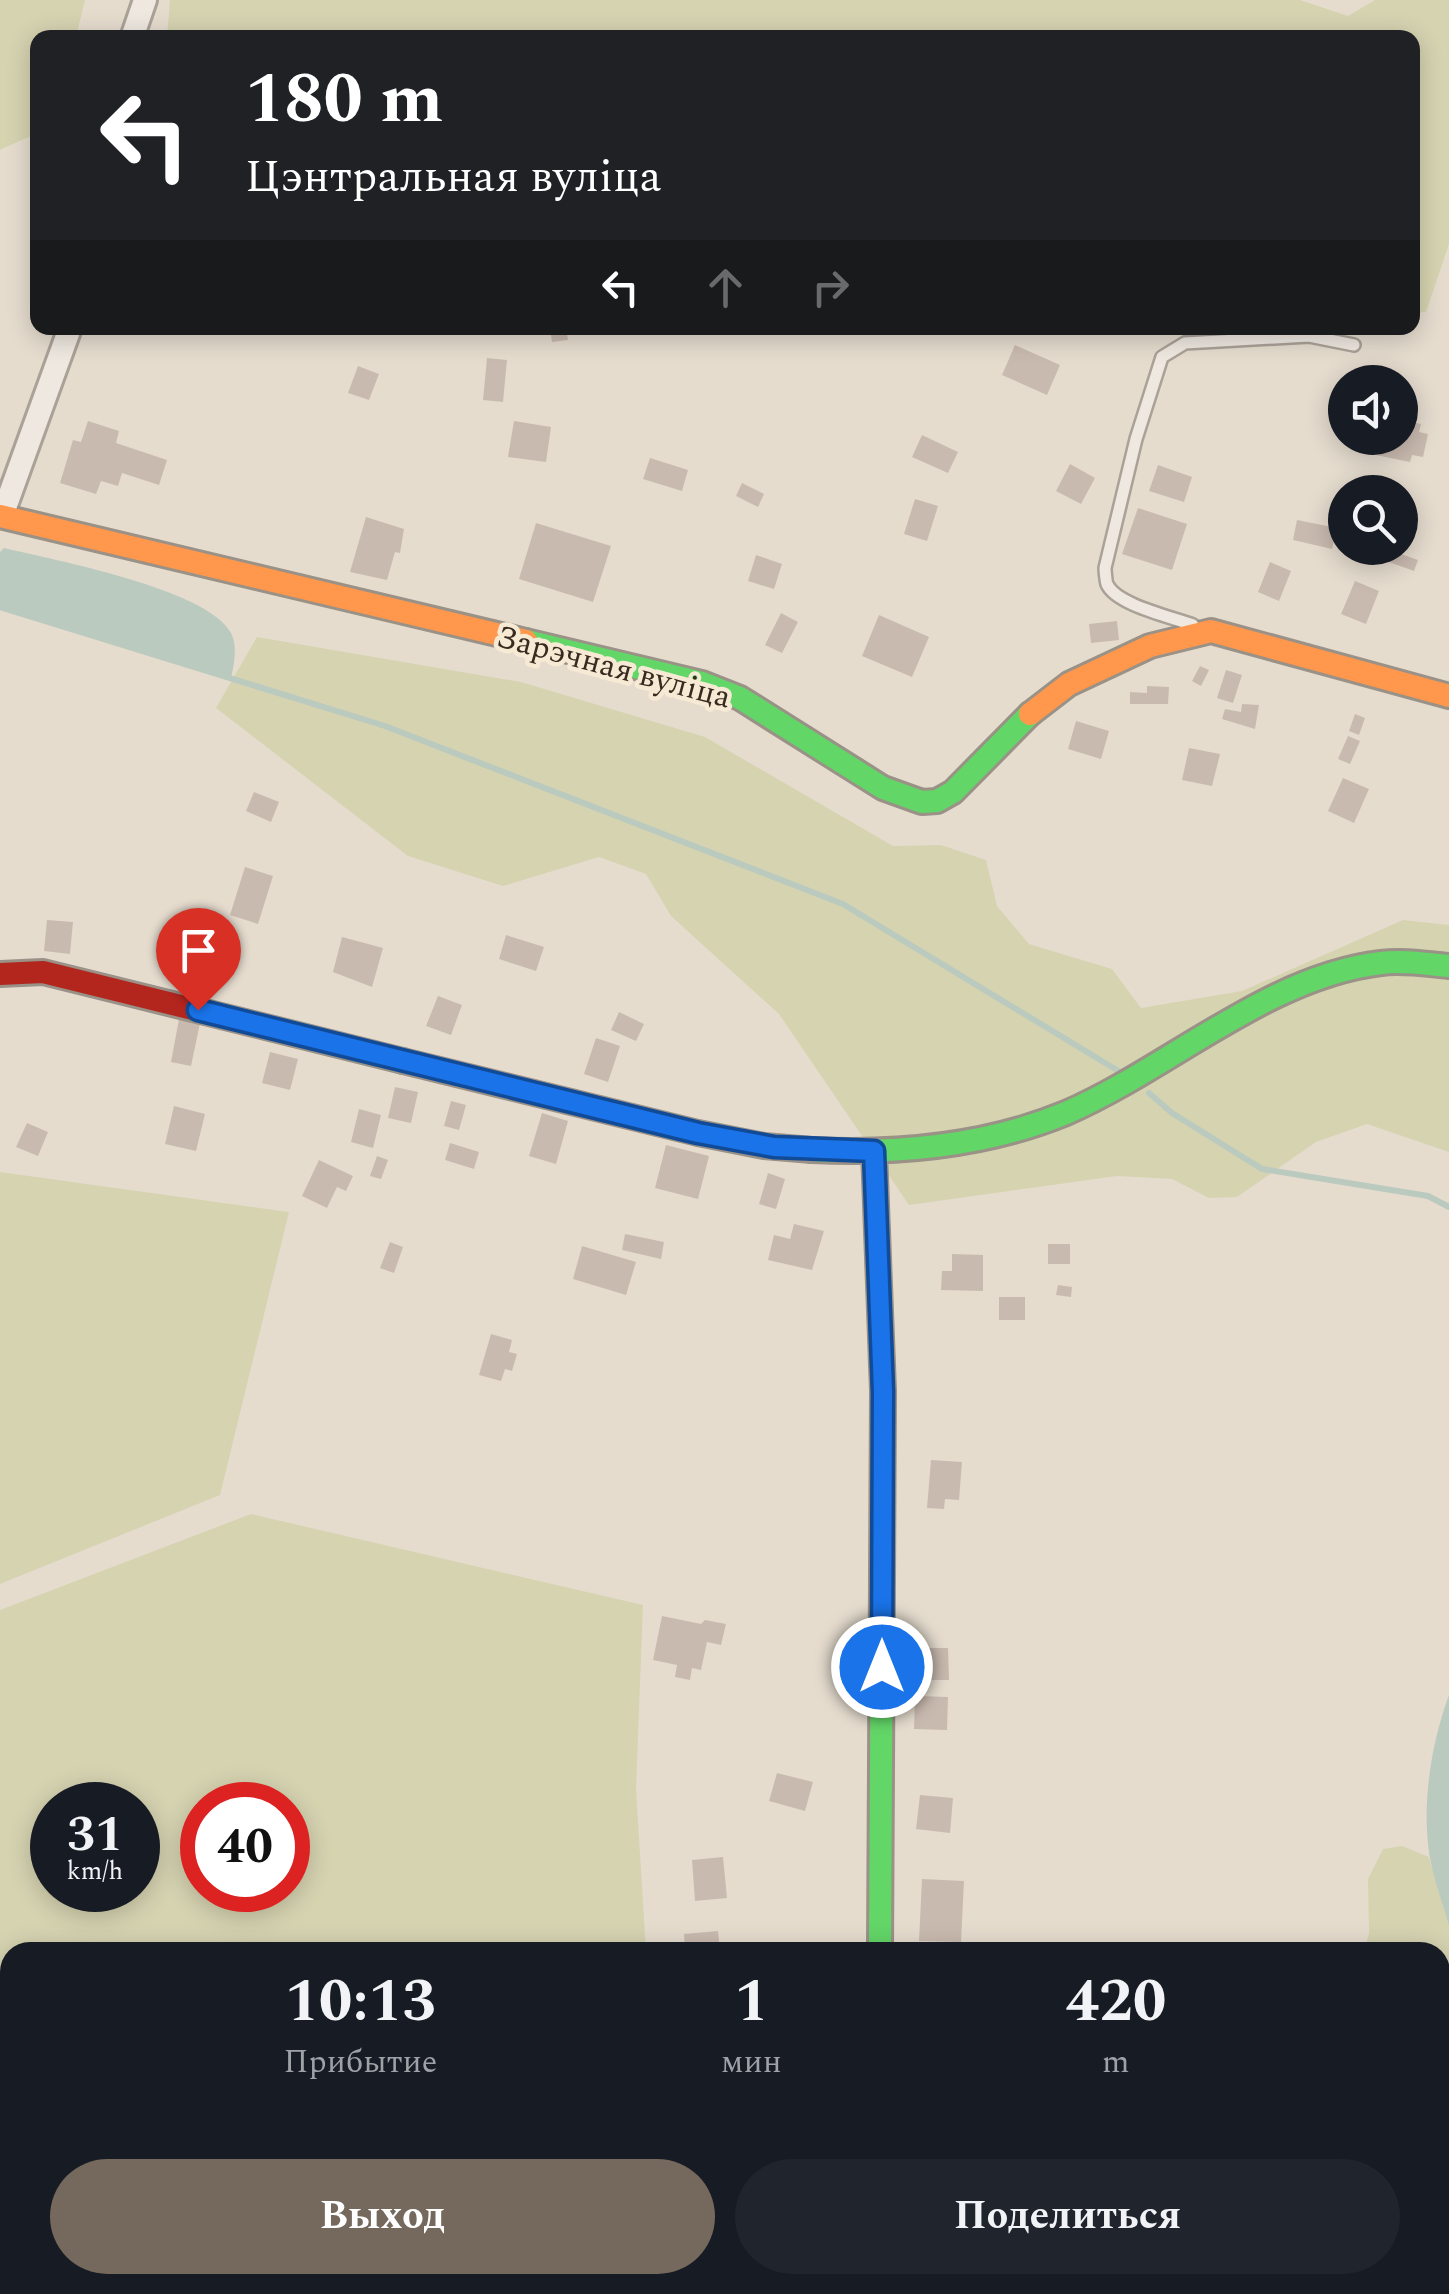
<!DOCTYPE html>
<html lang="ru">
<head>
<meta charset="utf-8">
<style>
  :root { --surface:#171b24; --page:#20242c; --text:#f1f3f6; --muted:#9ea1a6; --accent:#75685c }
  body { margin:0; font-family:Spectral,serif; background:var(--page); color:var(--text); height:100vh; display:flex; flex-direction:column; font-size:38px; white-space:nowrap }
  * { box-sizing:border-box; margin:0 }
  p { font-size:32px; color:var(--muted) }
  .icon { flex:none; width:55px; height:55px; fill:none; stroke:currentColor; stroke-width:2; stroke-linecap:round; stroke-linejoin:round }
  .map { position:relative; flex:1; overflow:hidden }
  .details { position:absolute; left:0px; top:1942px; width:1450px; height:352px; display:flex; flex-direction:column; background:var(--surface); border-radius:30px 30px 0 0; box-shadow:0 5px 25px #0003 }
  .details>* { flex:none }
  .top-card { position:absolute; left:30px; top:30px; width:1390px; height:305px; border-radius:20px; box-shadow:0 5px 25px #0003; background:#202124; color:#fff; overflow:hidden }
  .tools { position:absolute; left:1328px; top:365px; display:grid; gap:20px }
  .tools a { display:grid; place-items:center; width:90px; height:90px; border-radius:50%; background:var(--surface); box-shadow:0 5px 25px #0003; font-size:50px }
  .speed { position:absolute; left:30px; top:1782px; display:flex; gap:20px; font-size:50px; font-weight:700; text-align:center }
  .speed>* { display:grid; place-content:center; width:130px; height:130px; border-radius:50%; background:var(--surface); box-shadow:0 5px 25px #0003; line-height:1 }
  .speed small { font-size:25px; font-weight:400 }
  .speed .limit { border:15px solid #d22; background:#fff; color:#111 }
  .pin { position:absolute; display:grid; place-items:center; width:85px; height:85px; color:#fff; margin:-102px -42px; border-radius:50% 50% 50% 0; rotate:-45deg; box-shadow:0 0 10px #0007 }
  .pin .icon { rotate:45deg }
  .me { position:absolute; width:110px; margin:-55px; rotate:0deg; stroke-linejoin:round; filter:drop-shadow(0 0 8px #0008) }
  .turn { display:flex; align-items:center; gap:35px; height:210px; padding:0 50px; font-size:45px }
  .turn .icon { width:130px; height:130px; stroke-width:2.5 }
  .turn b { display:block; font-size:70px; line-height:85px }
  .lanes { display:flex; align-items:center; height:95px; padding:0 50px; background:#0003; justify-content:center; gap:50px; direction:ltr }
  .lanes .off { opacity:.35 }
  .eta { display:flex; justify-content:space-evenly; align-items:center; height:170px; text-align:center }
  .eta b { font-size:60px; font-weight:700; line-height:70px }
  .primary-button { display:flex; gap:20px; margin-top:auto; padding:20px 50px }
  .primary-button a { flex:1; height:115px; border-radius:60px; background:var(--accent); color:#fff; font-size:40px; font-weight:700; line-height:115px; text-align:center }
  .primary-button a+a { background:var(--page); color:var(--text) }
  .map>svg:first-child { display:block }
  .green { fill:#d6d3b1; fill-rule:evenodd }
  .water { fill:#bacabf }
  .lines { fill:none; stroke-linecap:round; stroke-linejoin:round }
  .stream { stroke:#bacabf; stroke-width:6 }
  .building { fill:#c9baaf }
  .lane-casing { stroke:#aaa197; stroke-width:16 }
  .street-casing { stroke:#aaa197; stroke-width:28 }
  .fast-casing { stroke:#9a9187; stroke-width:28 }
  .slow-casing { stroke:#9a9187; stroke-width:28 }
  .jam-casing { stroke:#9a9187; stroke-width:28 }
  .lane { stroke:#eee8e0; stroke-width:11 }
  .street { stroke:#eee8e0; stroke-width:22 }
  .fast { stroke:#63d668; stroke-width:22 }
  .slow { stroke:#ff974d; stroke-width:22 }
  .jam { stroke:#b3261e; stroke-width:22 }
  .route-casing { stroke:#114b97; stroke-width:25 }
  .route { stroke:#1a73e8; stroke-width:18 }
  .labels { text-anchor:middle; stroke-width:9; stroke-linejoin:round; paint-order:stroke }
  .street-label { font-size:32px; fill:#392a1f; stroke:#f6ead5 }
</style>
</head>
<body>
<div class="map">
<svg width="1449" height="2294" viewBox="0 0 1449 2294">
  <rect width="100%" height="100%" fill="#e5dcce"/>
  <path class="green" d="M0,0h85l-9,37 -38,1 -1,95 -37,17z
    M170,0h1130l48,16 27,-16h74v244l-23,68 -13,1 -1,-275 -1245,-1z
    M257,637l264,45 184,55 188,109 48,-1 45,15 11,46 32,38 83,25 29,39 101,-17 161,-71 46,5v227l-82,-28 -51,18 -79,55 -28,1 -37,-19 -55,-3 -208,29 -130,-191 -108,-98 -25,-42 -47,-17 -96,29 -95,-30 -192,-148z
    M0,1172l289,40 -69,283 -220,89z
    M251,1514l392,91 -7,184 10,163h-636v333h655l1,9h-666v-684zM138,1805v85h-86v-85zM288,1805v85h-86v-85z
    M1402,1846l27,11 20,69v368h-388l1,-9h378v-333h-76l5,-19 -1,-54 15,-30z"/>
  <path class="water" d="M4,548c50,12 204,41 227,85 7,14 3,31 0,45l-231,-71v-55z
    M1449,1695v231c-6,-22 -15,-45 -19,-68 -9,-52 1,-114 19,-163z"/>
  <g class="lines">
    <path class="stream" d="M0,607l385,119 458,178 277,168
      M1149,1093l23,20 90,56 166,27 21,11"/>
  </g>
  <path class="building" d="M550,328h16l2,12 -16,2z
    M1015,345l45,20 -13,30 -45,-20z
    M487,358l20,2 -4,42 -20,-2z
    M358,366l21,8 -10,26 -21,-7z
    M1400,419l21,5 -2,8 9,2 -5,23 -11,-2 -2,7 -39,-8 4,-16h25z
    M88,421l31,10 -3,12 51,17 -8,25 -37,-12 -4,13 -17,-5 -5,13 -36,-11 13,-43 8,2z
    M514,421l37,6 -5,35 -38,-5z
    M922,435l36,17 -10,21 -36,-16z
    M650,458l38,12 -6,21 -39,-12z
    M1070,464l25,14 -14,26 -25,-13z
    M1158,465l34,12 -8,25 -35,-11z
    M742,483l22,11 -6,13 -22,-11z
    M915,499l23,7 -11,35 -23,-7z
    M1337,500l8,4 -2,19 -13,-6z
    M1138,508l49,16 -15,46 -50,-16z
    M366,517l38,12 -4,24 -5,-1 -8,28 -37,-8z
    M1297,520l40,8 -5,21 -39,-9z
    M536,523l75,23 -18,56 -74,-23z
    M1390,550l28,10 -4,11 -28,-10z
    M756,555l26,9 -8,25 -26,-8z
    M1270,562l21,9 -12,30 -21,-9z
    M1355,581l24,10 -13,33 -25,-10z
    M781,613l17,9 -16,31 -17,-8z
    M879,615l50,22 -17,40 -50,-21z
    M1117,621l2,19 -28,3 -2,-19z
    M1200,666l9,4 -8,16 -9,-5z
    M1226,670l16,5 -9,28 -16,-5z
    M1147,686l22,1 -1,17h-38v-12l17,1z
    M1242,704l17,1 -4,24 -33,-10 3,-10 16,3z
    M1355,714l10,4 -6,17 -10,-4z
    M1076,721l33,10 -8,28 -33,-10z
    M1348,736l12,5 -10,23 -12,-5z
    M1189,748l31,6 -8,32 -30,-6z
    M1343,778l26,11 -15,34 -26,-12z
    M254,792l25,10 -8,20 -25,-11z
    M245,867l28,9 -15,48 -28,-9z
    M47,920l26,2 -3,32 -26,-3z
    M506,935l38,12 -8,24 -37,-12z
    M342,937l41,11 -11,39 -39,-15z
    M438,996l24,9 -11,30 -25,-9z
    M619,1012l25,12 -8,17 -25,-11z
    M179,1019l21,4 -9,43 -20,-4z
    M596,1038l24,8 -12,36 -24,-8z
    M270,1052l28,7 -8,31 -28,-7z
    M395,1087l23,5 -7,31 -23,-5z
    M451,1101l15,4 -7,25 -15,-4z
    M174,1106l31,8 -9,37 -31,-7z
    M359,1109l22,6 -8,33 -22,-6z
    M542,1113l26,8 -12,43 -27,-8z
    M27,1123l21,9 -10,24 -22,-9z
    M450,1143l29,9 -5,17 -29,-9z
    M666,1145l43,11 -11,43 -43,-11z
    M377,1156l11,4 -7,19 -11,-3z
    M319,1160l34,16 -7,15 -9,-4 -10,21 -25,-12z
    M768,1173l17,6 -9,30 -17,-5z
    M794,1224l30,7 -12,39 -44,-10 6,-25 16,4z
    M625,1234l39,8 -3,17 -39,-9z
    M390,1242l13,5 -9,26 -14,-5z
    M1048,1244h22v20h-22z
    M582,1246l54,16 -10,33 -53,-16z
    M952,1254l31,1v36l-42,-1 1,-19h10z
    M1058,1285l14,2 -1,10 -15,-2z
    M999,1297h26v23h-26z
    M491,1334l21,6 -3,12 8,2 -5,17 -7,-2 -4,12 -22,-6z
    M931,1460l31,2 -3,38 -14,-1 -1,10 -17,-1z
    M662,1616l39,8 4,-4 21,4 -5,21 -14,-3 -6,28 -9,-2 -2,12 -15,-3 2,-12 -24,-5z
    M915,1648h33l1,32h-34z
    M915,1696l33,1 -1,33 -33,-1z
    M777,1773l36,9 -8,29 -36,-10z
    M920,1795l33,3 -3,35 -34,-4z
    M723,1857l4,41 -32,3 -3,-41z
    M922,1879l42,2 -3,61 -42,-1z
    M718,1931l2,21h-35l-1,-18z
    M721,2285h1l23,9h-28z
    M891,2285h62l-1,9 -61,-5z"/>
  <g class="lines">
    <g class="lane-casing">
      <path id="lane" d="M1193,625c-21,-8 -77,-20 -86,-41 -1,-2 -2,-14 -2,-16l31,-129 26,-82 23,-14 124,-7 45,9"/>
    </g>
    <g class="street-casing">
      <path id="street" d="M132,38l13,-38
        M2,516l68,-188
        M861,2294l1,-9"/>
    </g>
    <g class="fast-casing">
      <path id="fast" d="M526,641l176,42 38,15 143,90 39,14 15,-1 16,-9 77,-78
        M812,1150c85,4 174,-4 254,-37 102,-44 202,-137 315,-150 22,-3 45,1 68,3
        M874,1151l9,240 -3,561"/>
    </g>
    <g class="slow-casing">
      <path id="slow" d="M0,516l526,125
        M1030,714l39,-30 81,-38 61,-15 238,65
        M403,1061l295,72 66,13 48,4"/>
    </g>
    <g class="jam-casing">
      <path id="jam" d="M0,974l43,-2 360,89"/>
    </g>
    <use href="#lane" class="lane"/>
    <use href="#street" class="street"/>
    <use href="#fast" class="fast"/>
    <use href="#slow" class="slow"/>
    <use href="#jam" class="jam"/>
  </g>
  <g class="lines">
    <g class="route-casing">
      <path id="route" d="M198,1010l500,123 76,14 100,4 9,241 -1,275"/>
    </g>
    <use href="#route" class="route"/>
  </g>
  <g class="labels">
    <g class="street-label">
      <text transform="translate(614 666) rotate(15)" y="11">Зарэчная вуліца</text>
    </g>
  </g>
</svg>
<div class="tools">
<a><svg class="icon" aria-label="sound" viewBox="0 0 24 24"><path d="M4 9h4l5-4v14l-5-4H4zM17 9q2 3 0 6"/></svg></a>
<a><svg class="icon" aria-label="search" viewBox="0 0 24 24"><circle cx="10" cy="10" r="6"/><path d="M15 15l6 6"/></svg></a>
</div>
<div class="speed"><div>31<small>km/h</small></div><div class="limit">40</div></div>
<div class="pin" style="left:198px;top:1010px;background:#d93025"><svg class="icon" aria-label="arrive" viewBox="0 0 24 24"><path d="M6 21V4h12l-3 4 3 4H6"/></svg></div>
<svg class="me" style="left:882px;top:1667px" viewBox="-20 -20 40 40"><circle r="17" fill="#1a73e8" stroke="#fff" stroke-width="3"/><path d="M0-11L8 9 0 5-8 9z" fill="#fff"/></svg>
<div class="top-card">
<div class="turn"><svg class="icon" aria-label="left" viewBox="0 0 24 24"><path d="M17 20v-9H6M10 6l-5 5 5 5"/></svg><div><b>180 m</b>Цэнтральная вуліца</div></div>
<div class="lanes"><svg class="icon" aria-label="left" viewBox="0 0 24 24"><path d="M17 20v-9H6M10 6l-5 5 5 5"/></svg><svg class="icon off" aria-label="ahead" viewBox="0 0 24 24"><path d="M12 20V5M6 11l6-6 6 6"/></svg><svg class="icon off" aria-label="right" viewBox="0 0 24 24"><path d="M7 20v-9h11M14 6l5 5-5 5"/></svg></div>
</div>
<section class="details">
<div class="eta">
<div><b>10:13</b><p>Прибытие</p></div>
<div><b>1</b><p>мин</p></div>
<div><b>420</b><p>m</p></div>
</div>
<div class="primary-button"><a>Выход</a><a>Поделиться</a></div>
</section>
</div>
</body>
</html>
